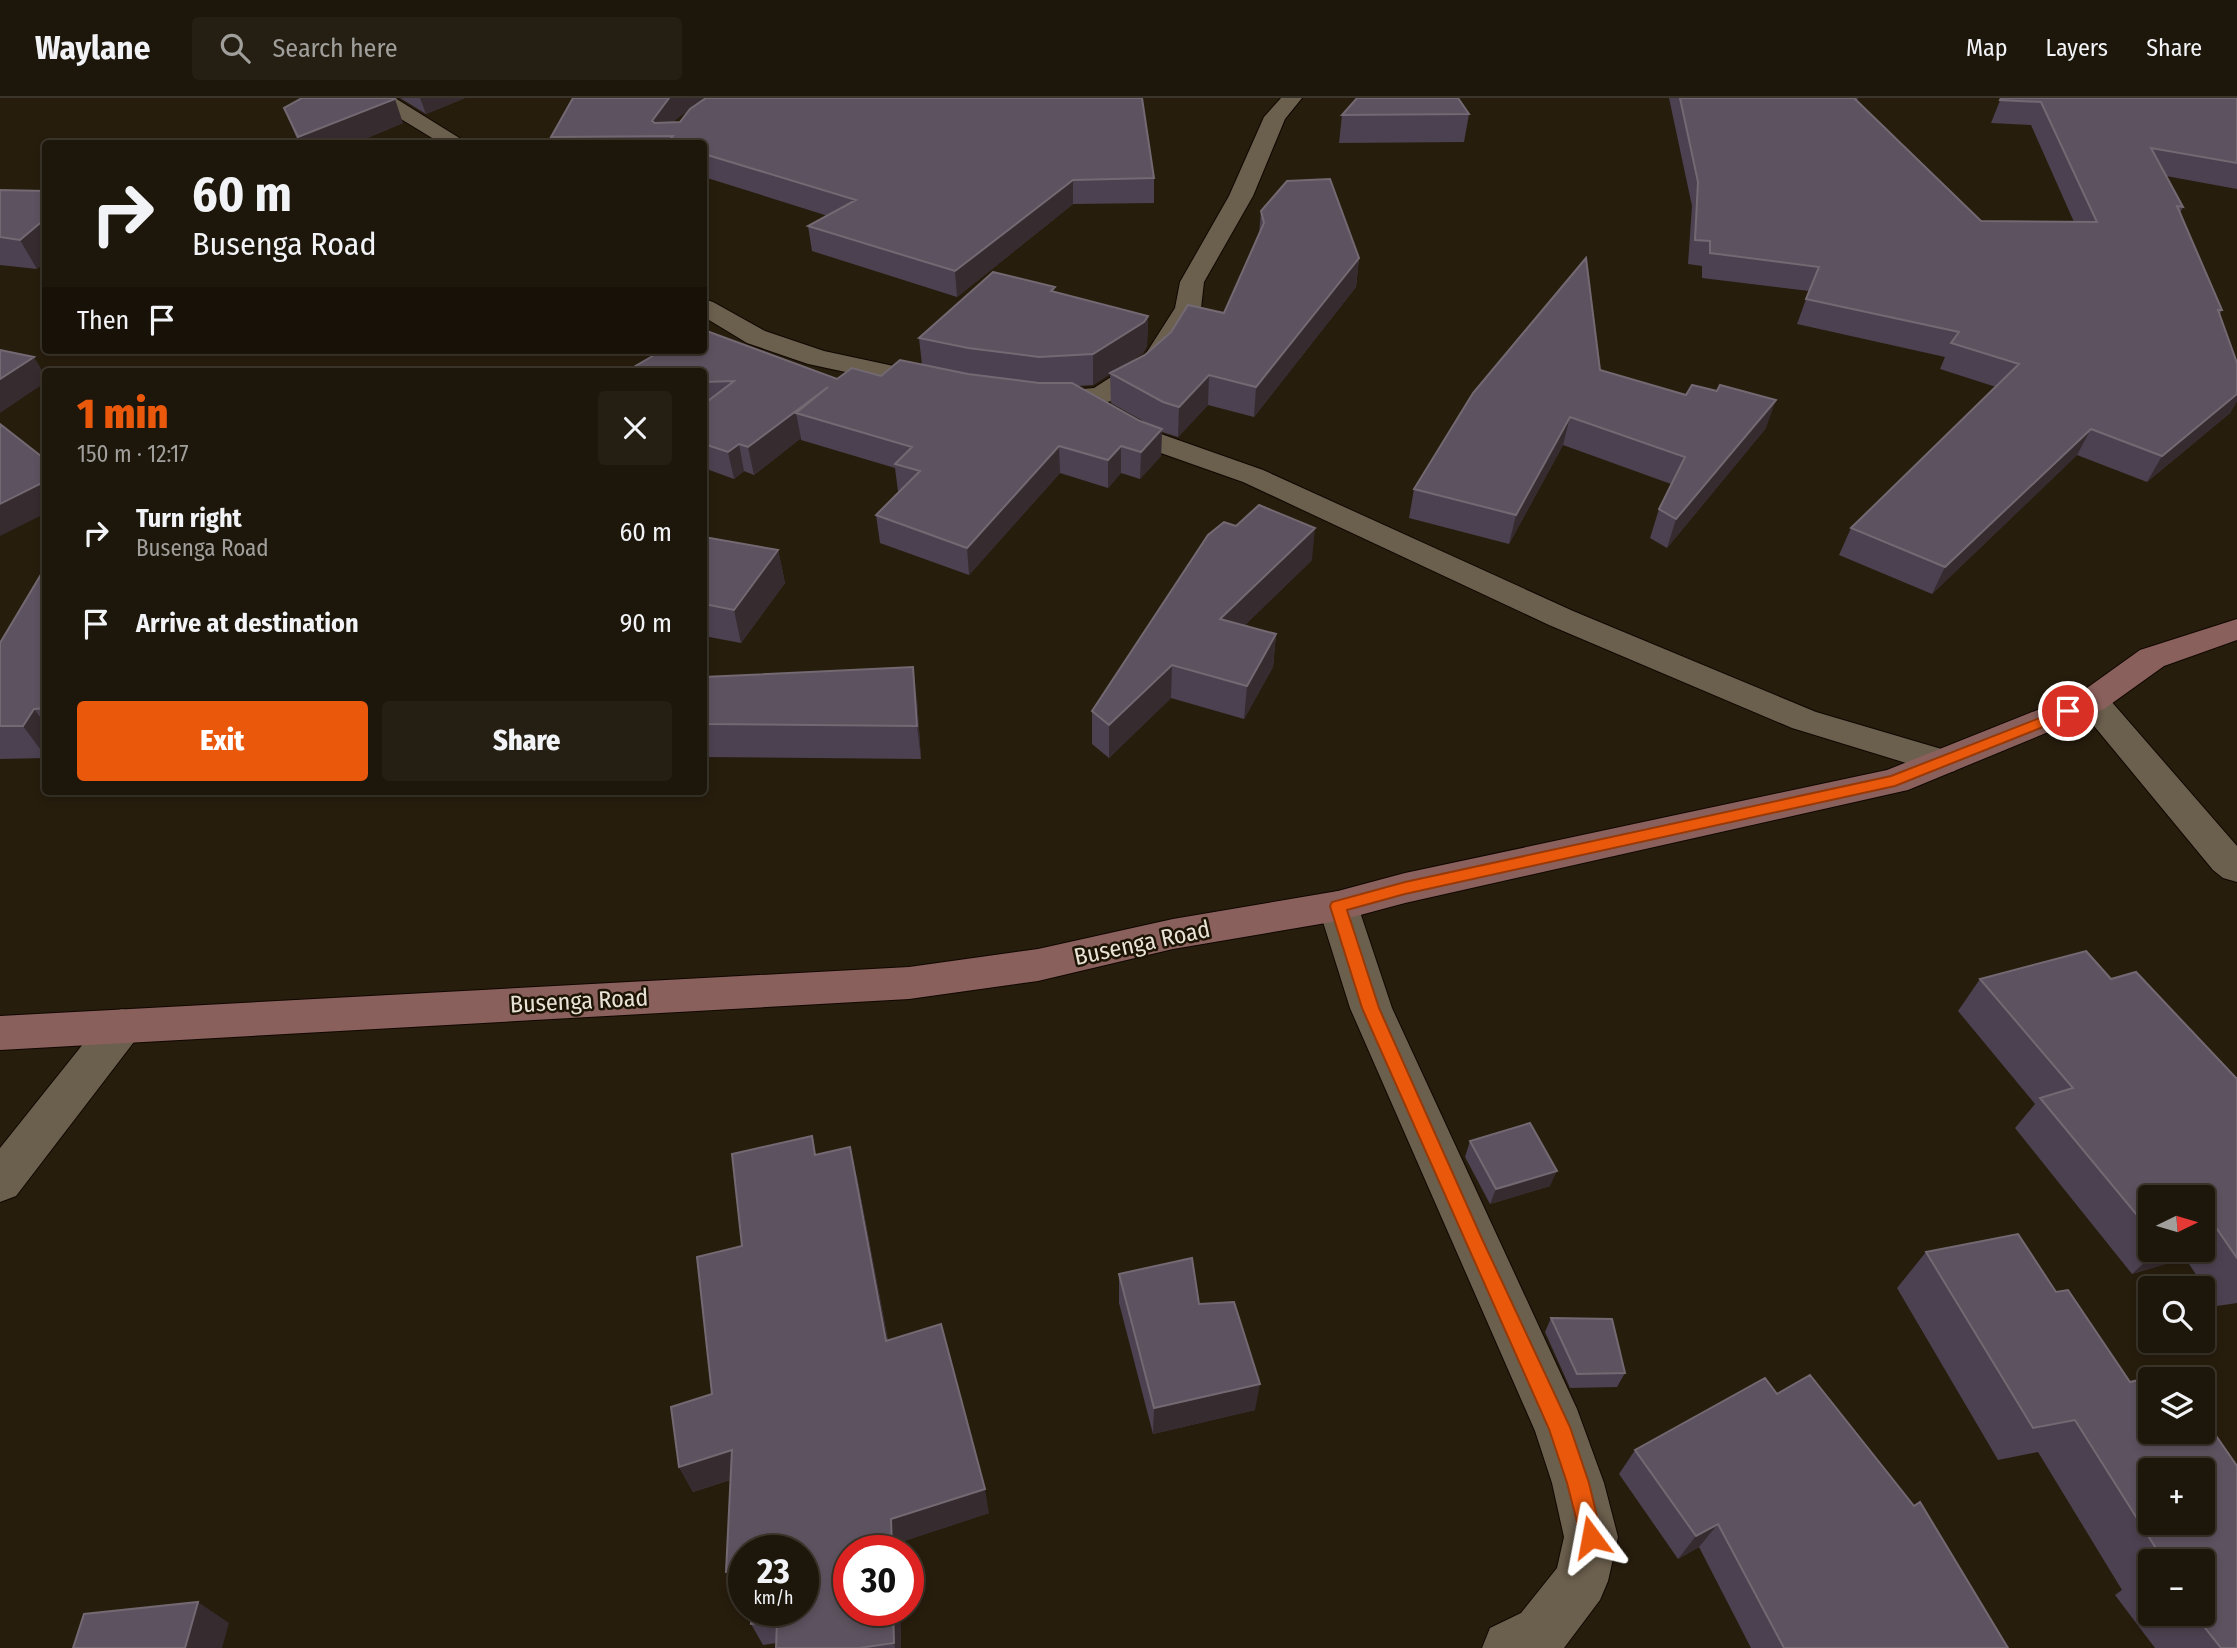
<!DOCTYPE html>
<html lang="en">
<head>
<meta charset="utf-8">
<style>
  :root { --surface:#1d160a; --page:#251f13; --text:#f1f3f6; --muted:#a09f9c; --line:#3b352b; --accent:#ea580c }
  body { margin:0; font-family:"Fira Sans Condensed",sans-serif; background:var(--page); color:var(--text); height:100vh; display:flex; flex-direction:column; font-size:26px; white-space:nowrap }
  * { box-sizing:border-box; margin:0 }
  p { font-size:23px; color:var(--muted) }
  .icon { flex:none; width:38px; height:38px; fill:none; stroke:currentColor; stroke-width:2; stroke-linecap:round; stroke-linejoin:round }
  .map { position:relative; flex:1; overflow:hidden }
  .sheet { position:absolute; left:42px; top:270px; width:665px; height:427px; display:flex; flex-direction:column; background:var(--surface); border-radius:7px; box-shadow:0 4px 10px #0003,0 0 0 2px var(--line) }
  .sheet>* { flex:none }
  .guide { position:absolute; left:42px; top:42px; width:665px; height:214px; border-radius:7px; box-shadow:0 4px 10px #0003,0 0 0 2px var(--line); background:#1d160a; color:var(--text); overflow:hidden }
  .needle { width:46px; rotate:85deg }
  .fabs { position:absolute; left:2138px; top:1087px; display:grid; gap:14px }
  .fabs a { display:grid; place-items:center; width:77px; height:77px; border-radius:7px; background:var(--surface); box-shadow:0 4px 10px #0003,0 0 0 2px var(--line); font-size:35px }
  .speed { position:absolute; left:728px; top:1437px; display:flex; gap:14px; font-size:35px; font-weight:700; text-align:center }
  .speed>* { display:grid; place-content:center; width:91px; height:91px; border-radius:50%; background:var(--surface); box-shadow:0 4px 10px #0003,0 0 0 2px var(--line); line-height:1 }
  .speed small { font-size:18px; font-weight:400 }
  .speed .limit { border:10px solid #d22; background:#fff; color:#111 }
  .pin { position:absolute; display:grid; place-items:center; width:60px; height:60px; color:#fff; margin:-30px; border:4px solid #fff; border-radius:50%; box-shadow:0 2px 7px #0007 }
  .me { position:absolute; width:77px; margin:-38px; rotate:347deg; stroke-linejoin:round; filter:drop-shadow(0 0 5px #0008) }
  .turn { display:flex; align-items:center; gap:24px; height:147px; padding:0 35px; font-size:32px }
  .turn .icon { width:91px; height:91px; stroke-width:2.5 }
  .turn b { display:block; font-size:49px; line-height:60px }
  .then { display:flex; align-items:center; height:66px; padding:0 35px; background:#0003; gap:14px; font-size:26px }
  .round { display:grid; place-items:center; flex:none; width:74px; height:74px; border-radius:7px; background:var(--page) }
  .headline { display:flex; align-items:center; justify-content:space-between; height:119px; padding:0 35px }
  h1 { font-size:42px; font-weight:800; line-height:52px; color:var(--accent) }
  .button { display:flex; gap:14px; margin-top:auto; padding:14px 35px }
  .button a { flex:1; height:80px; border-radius:7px; background:var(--accent); color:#fff; font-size:28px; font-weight:800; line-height:80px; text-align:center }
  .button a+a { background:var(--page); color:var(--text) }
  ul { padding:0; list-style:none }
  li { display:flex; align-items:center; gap:21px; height:91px; padding:0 35px }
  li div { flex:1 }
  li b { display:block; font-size:26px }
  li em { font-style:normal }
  header { display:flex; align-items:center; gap:42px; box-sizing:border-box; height:98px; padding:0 35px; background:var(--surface); border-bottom:2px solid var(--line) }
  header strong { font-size:33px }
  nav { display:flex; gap:38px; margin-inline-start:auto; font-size:24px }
  .search { width:490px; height:63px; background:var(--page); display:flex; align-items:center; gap:18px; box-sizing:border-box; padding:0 24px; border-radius:7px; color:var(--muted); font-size:26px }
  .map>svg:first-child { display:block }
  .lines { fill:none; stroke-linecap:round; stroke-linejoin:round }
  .street-casing { stroke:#100700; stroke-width:2 }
  .secondary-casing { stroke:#100700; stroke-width:2 }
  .street { fill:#6b5f4d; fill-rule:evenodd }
  .secondary { fill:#8a605c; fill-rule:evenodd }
  .wall { fill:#4c4150; fill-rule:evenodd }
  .shaded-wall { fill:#362b2f }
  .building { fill:#5d525f; stroke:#736972; stroke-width:2; fill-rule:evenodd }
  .route { fill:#ea580c; stroke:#983908; stroke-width:2 }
  .labels { text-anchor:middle; stroke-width:5; stroke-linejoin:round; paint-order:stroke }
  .street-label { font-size:24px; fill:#e9e2d7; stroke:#1d1404 }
</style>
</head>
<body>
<header>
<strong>Waylane</strong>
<div class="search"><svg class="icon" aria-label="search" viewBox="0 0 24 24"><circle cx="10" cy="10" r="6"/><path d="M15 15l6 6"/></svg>Search here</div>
<nav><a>Map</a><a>Layers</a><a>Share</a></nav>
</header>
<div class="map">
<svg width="2237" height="1550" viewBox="0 0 2237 1550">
  <rect width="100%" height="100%" fill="#271d0d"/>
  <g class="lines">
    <g class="street-casing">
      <path id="street" d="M370,0h25l74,46h-27l-69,-42z
        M1281,0h21l-17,21 -32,77 -49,86 -3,26 -37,58 -52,35 -34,6 -46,-2 -4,-6 4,-6 62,-5 51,-33 30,-47 5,-26 49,-86 35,-79z
        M704,201l9,3 52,29 59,20 121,26 4,6 -4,6 -10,2 -127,-27 -61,-21 -43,-26z
        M1117,315l10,2 34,19 102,36 310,141 243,101 139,41 5,9 -5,9 -13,3 -150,-46 -243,-103 -306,-143 -102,-36 -34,-19 -4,-6 4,-6z
        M2092,591l12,4 133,153v36l-14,-4 -10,-8 -133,-161 -5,-8 5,-8z
        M1338,793l14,4 6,11 34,102 185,401 27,74 14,54 -10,44 -8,19 -36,48h-82l8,-20 31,-15 36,-45 7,-31 -12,-54 -17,-52 -185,-423 -32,-102 6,-11z
        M122,911l15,5 6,12 -6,12 -121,158 -16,6v-54l107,-134z"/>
    </g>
    <g class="secondary-casing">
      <path id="secondary" d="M2237,521v21l-73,26 -60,43 -196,81 -503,113 -67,18 -165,28 -135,32 -129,18 -909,51v-34l909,-49 129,-18 135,-30 165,-28 67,-18 482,-103 193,-77 60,-43z"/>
    </g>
    <use href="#street" class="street"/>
    <use href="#secondary" class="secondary"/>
  </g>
  <path class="wall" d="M400,0h65l-39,16z
    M573,0h569l12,80v25l-81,1 -116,93 -145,-46 -4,-25 20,-10 -124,-39v-33h-152l-1,-7zM689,12l-9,12h-7l3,-3z
    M1669,0h189l-1,3 124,120 93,1 -43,-97 -40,-2 10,-25h236v91l-71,-13 17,31 -3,6 42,97 -2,4 17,49v38l-7,12 -83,69 -70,-27 -145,139 -93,-39 12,-27 145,-141 -56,-18 5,-12 -148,-33 12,-33 -107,-13v-12l-14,-2 4,-58z
    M284,10l119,15 -50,21h-54z
    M1469,16l-5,28 -125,1 3,-28z
    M0,92l37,79 -37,-4z
    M1261,113l98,47 -3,29 -102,130 -46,-12 -30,32 -16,-5 -1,24 -21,23 -19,-6 -13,15 -48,-15 -91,102 -89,-32 -4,-28 23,-24h-1l-3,-23 -94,-28v-2l-47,37 -10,-4 -10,8 -30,-11v-97l133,8 44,-3 41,-11 -3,-27 137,-46 92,24 -1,30 -4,7 -26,17 107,-57 35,-78zM1110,276l1,29 39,22 -10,-4 -62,-35 15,-1z
    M1600,272l166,58 -99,120 -17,-10 9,-29 12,-25 -108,-39 -54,99 -100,-26 5,-29z
    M704,439l74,13 7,33 -44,60 -37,-7z
    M1312,462l-67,65 31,9 -3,33 -29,52 -73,-21 -62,60 -17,-14v-33z
    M46,468v192l-46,1v-116z
    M704,579l213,23 4,59 -217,-2z
    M1980,881h131l126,100v224l-20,3 -32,-48 -53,16 -117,-146 20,-24 -77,-93zM2151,1099h52v53h-52z
    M1470,1043l80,45 -60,18 -25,-47z
    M817,1056l40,23 31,163 101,173 -91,30 -49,67h51l1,38h-125v-5l-13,2 -12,-21 52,-14 -59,-60v44h-5l-13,-22 4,-92 -37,12 -14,-25 33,-73 30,-148z
    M2018,1136l38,58 12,-2 62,92 42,-10 5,7h-26v53h52v-15l34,49v182h-82l-40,-53 7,-5 -84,-138 -40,8 -101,-172 29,-36zM2151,1372h52v52h-52zM2151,1463h52v53h-52z
    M1119,1176l136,136 -102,24 -34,-131z
    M1551,1220l74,55 -8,14 -47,1 -25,-56z
    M1777,1296l231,254h-257l-52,-101 -21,12 -59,-85 16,-24z"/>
  <path class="shaded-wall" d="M420,0h45l-39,16z
    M669,0h40l-33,21 -13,17 -11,-15z
    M395,1l8,24 -50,21h-53l-2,-7z
    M1073,82v24l-116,93 -2,-26z
    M46,120v44l-9,7 -17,-29z
    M1359,160l-3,29 -102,130 2,-30z
    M1148,218l-1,30 -4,7 -50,32v-31z
    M34,259l12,20v5l-46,31v-34z
    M1209,277l-1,30 -30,32 1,-30z
    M828,289l-32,26 5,25 -47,37 -6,-28z
    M2237,296v7l-7,12 -83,69 15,-26z
    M1776,302l-10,28 -99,120 9,-29z
    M1570,319l-7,28 -54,99 7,-29z
    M1162,331l-1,27 -21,23 1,-27z
    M2091,331l-14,26 -145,139 13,-27z
    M739,346l5,27 -10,8 -6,-27z
    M1059,348l1,27 -91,102 -2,-27z
    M1121,348v27l-13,15v-28z
    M46,383v32l-46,23v-32z
    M1315,430l-3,32 -94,91 2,-32z
    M778,452l7,33 -44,60 -7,-33z
    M1276,536l-3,33 -29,52 3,-33z
    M1172,567l-1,33 -62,60v-33z
    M913,569l4,33 4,59 -4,-33z
    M34,611l12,16v32l-23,-31z
    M850,1049l7,30 36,191 -7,-27z
    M1557,1073l-7,15 -60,18 6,-15z
    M2217,1131l-14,13v-9z
    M2158,1152h37l-10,8 -53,16z
    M1260,1286l-5,26 -102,24 1,-26z
    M732,1352l12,25 -51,17 -14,-25z
    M985,1391l4,24 -91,30v7h-6l-1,-31z
    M1718,1426l-19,23 -21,12 18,-23z
    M198,1504l31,21 -7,25h-37z
    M893,1512h7l1,38h-6l-1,-5z"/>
  <path class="building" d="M302,0h91l2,1 -97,38 -14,-29z
    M573,0h96l-17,23 3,2 25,-1 10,-13 16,-11h436l12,80 -81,2 -118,91 -147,-45 48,-26 -152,-46v-10l-37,-1 6,-7 -122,1z
    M1357,0h101l11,16 -127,1z
    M1680,0h174l127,123 116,1 -56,-120 -41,-2 1,-2h236v65l-86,-15 32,59 -6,-1 45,104h-4l19,53v31l-75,62 -71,-27 -146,138 -94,-39 168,-164 -68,-21 8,-11 -153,-33 13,-32 -109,-14v-12l-15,-1 3,-58z
    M1330,81l29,79 -103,129 -47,-12 -30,32 -16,-5 -53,-29 35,-18 26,-23 17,-27 36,8 40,-90 -3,-12 26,-30z
    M0,92l46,1v27l-26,22 -20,-3z
    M1586,160l14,112 86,25 6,-10 25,6 3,-6 56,15 -100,119 -17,-10 26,-52 -115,-40 -54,98 -102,-26 59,-96z
    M993,174l62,15 -4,4 97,25 -4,6 -51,32 -54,3 -71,-9 -49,-10z
    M704,232l133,49 15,-11 29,8 19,-16 68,14 71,9h33l68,38 22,8 -21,23 -20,-6 -13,14 -49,-14 -92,102 -91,-33 44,-44 -25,-7 17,-17 -116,-34 32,-26 -80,60 -9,-3 -11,8 -24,-8v-40l30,-23 -30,1v-11h-77l36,-21h41z
    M0,252l34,7 -34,22z
    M0,326l46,36v21l-46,23z
    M1259,407l56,23 -95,91 56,15 -29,52 -75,-21 -63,60 -17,-14 116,-176 16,-13 12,4z
    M704,439l74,13 -44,60 -30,-6z
    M46,468v142l-12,1 -11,17h-23v-83z
    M913,569l4,59 -213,-2v-47z
    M2086,853l25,28 25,-7 101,107v179l-20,-29 -14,4v-36h-52v35l-111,-134 33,-10 -93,-109z
    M1530,1025l27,48 -61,18 -26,-48z
    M812,1038l3,19 35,-8 36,194 55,-17 44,165 -94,30 1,31h-43v60h44l1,33 -35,5h-83l1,-27 -26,3v-14h52v-60h-59v20l-18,2 6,-122 -53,17 -8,-60 41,-13 -15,-137 45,-11 -10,-92z
    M2018,1136l38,58 12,-2 62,92 42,-10 5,7h-26v53h52v-15l34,49v182h-16l-27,-34h9v-53h-39l-89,-141 -42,8 -107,-176zM2151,1372h52v52h-52z
    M1192,1160l7,46 35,-2 26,82 -106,24 -35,-134z
    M1551,1220l61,1 13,54 -48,1z
    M1810,1277l104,131 6,-4 88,146h-224l-66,-124 -22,12 -61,-86 130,-72 12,16z
    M198,1504l-13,46h-112l11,-34z"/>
  <path class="route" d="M2068,609l7,4 -2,4 -178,71 -490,108 -58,16 32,98 104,233 87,186 19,56 13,54 -4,8 -7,3 -8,-3 -16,-62 -18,-54 -187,-421 -32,-102 2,-4 73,-20 486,-106z"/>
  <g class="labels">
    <g class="street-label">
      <text transform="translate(1142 845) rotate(-12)" y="8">Busenga Road</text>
      <text transform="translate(579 903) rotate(-3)" y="8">Busenga Road</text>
    </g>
  </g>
</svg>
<div class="fabs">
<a><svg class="needle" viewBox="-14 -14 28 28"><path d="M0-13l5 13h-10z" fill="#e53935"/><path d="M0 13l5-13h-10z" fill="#a09f9c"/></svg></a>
<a><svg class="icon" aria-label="search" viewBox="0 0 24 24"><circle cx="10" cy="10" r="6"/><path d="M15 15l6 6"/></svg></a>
<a><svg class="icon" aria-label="layers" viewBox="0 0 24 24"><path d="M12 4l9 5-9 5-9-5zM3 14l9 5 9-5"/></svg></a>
<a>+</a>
<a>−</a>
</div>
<div class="speed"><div>23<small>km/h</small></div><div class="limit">30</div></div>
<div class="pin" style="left:2068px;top:613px;background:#d93025"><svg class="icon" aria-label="arrive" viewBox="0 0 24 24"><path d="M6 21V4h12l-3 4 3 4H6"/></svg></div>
<svg class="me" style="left:1591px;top:1439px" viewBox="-20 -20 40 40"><path d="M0-17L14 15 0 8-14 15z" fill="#ea580c" stroke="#fff" stroke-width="4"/></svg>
<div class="guide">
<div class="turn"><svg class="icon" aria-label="right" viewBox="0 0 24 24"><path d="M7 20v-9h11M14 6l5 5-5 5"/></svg><div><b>60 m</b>Busenga Road</div></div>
<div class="then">Then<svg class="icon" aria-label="arrive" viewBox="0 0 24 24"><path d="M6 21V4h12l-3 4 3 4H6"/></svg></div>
</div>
<section class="sheet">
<div class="headline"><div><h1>1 min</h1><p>150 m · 12:17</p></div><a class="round"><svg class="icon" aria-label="close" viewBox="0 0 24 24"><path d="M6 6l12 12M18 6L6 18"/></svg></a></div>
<ul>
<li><svg class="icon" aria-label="right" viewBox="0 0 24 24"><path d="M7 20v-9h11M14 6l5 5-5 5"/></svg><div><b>Turn right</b><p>Busenga Road</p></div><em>60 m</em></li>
<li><svg class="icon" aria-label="arrive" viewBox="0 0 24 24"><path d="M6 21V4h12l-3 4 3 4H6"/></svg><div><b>Arrive at destination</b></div><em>90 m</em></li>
</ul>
<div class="button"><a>Exit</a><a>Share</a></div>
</section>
</div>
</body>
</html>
